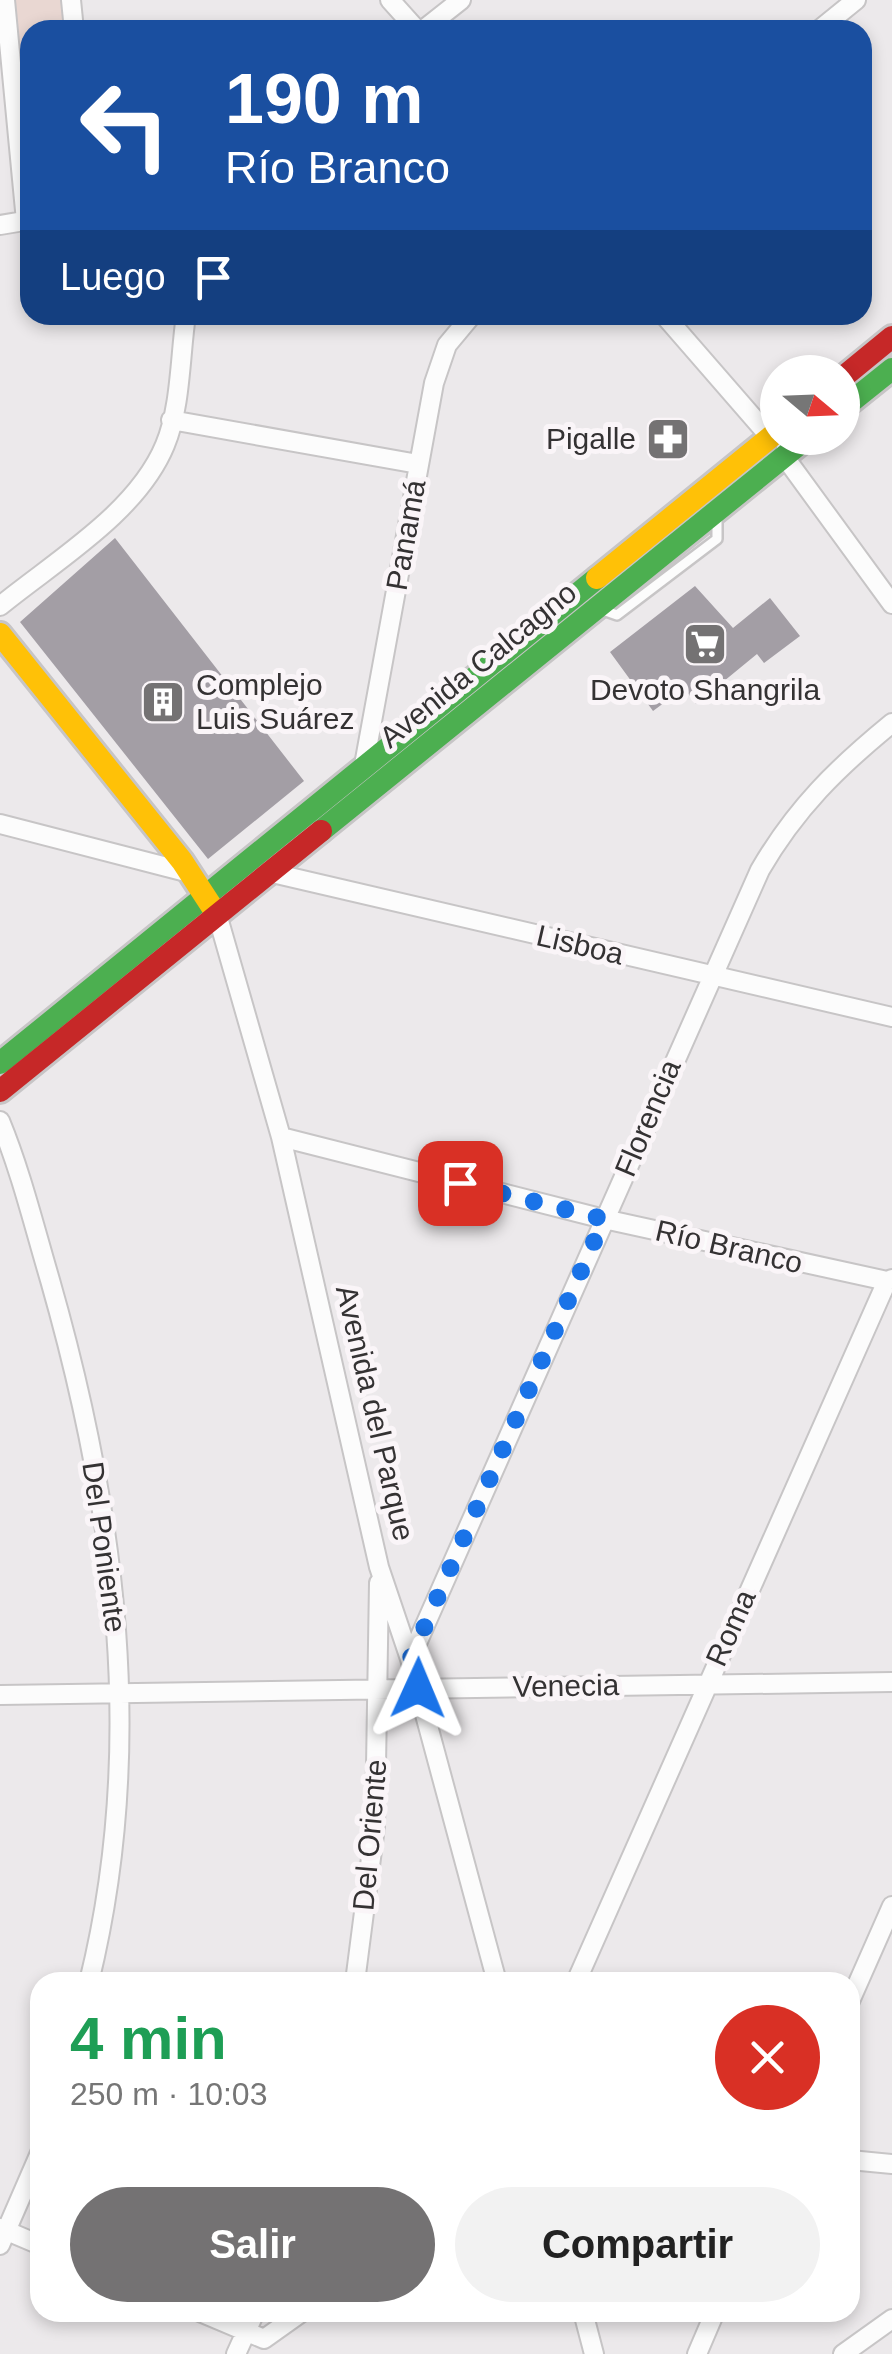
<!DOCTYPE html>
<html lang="es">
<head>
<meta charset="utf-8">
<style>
  :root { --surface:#fff; --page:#f2f2f2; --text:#222; --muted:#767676; --accent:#747273 }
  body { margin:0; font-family:Arial,sans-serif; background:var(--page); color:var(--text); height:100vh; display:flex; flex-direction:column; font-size:38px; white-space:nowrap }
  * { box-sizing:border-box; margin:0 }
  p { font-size:32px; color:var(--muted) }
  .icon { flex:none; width:55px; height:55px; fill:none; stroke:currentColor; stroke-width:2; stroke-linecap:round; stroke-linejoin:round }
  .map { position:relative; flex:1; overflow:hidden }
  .panel { position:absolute; left:30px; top:1972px; width:830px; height:350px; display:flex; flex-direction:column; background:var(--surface); border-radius:30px; box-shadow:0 5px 15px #0003 }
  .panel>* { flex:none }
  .guide { position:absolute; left:20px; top:20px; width:852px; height:305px; border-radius:30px; box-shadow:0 5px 15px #0003; background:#1a4fa0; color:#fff; overflow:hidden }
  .needle { width:65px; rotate:109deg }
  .fabs { position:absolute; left:760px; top:355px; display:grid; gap:20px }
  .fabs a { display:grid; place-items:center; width:100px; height:100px; border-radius:50%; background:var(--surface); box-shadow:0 5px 15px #0003; font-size:50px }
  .pin { position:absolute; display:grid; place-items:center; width:85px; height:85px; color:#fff; margin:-42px; border-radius:20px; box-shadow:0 5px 15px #0006 }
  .me { position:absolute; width:110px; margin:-55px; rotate:1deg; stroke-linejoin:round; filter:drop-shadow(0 0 8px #0008) }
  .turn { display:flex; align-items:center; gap:35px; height:210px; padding:0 40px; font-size:45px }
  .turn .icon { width:130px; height:130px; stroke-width:2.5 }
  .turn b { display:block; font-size:70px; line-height:85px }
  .then { display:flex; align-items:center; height:95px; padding:0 40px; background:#0003; gap:20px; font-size:38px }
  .round { display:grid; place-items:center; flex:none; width:105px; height:105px; border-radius:52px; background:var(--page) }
  .headline { display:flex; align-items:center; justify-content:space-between; height:170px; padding:0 40px }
  h1 { font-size:60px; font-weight:700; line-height:75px; color:#1e9e55 }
  .button { display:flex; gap:20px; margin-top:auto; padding:20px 40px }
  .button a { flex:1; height:115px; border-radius:60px; background:var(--accent); color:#fff; font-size:40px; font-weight:700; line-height:115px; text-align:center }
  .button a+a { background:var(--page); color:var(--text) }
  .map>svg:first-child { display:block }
  .green { fill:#e9d7d2 }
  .building { fill:#a39ea5 }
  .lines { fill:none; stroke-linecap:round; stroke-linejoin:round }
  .lane-casing { stroke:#c7c5c6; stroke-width:14 }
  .street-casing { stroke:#c7c5c6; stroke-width:22 }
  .fast-casing { stroke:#c7c5c6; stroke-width:28 }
  .slow-casing { stroke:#c7c5c6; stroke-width:28 }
  .jam-casing { stroke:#c7c5c6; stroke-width:28 }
  .lane { stroke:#fcfcfc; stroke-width:9 }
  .street { stroke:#fcfcfc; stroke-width:18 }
  .fast { stroke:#4caf50; stroke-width:22 }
  .slow { stroke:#ffc107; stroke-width:22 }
  .jam { stroke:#c62828; stroke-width:22 }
  .route { stroke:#1a73e8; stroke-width:18; stroke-dasharray:0 32.4 }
  .labels { text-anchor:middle; stroke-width:10; stroke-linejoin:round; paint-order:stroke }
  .poi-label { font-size:30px; fill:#343233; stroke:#faf5f8; text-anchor:end }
  .street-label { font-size:30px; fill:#343233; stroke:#faf5f8 }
</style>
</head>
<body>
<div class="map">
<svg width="892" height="2354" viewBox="0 0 892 2354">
  <rect width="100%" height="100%" fill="#ece9eb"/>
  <path class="green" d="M12,0h51l2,30h-35v154z"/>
  <path class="building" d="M115,538l189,243 -96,78 -188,-237z
    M695,586l38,42 37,-30 30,38 -36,27 -7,-9 -61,50 -12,-16 -31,23 -43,-59z"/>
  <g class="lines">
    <g class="lane-casing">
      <path id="lane" d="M600,609l17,6 100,-76v-21"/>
    </g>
    <g class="street-casing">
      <path id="street" d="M5,0l21,221
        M71,0l3,30
        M390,0l27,30
        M423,30l38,-30
        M819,30l37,-30
        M0,225l30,-5
        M664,315l106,122
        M171,420l247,44
        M787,445l-3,11 108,148
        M0,606c55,-45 137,-93 165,-161 16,-38 15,-90 21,-130
        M364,765l70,-382 13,-38 25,-30
        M0,824l190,49
        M268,872l624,145
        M217,914l64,223 98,430 31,92 87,323
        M0,1121c21,51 34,105 50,159 66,231 97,467 39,702
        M281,1137l323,82 283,62
        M410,1659l350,-789c36,-62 77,-102 132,-147
        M0,1695l892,-13
        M355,1982l20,-155 4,-244
        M576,1982l311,-701 5,-2
        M850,2001l42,-95
        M850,2160l42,4
        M0,2228l40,17
        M0,2245l40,-92
        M200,2312l64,27
        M583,2312l11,42
        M264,2339l38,-27
        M236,2354l19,-42
        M697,2354l18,-42
        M843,2354l49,-35"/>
    </g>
    <g class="fast-casing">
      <path id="fast" d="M842,409l50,-40
        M321,831l486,-393
        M0,1063l597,-485"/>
    </g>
    <g class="slow-casing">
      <path id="slow" d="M597,578l181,-147
        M0,634l182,227 32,49"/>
    </g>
    <g class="jam-casing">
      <path id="jam" d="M842,378l50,-41
        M0,1091l321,-260"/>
    </g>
    <use href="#lane" class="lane"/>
    <use href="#street" class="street"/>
    <use href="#fast" class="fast"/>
    <use href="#slow" class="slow"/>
    <use href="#jam" class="jam"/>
  </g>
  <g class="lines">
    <path class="route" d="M418,1688l-8,-28 194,-441 -144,-36"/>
  </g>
  <defs>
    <g id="pharmacy-square" transform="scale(2.25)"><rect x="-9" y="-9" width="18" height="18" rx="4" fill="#747273" stroke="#faf5f8"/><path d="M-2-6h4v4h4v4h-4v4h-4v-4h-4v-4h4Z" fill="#fff"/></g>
    <g id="supermarket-square" transform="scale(2.25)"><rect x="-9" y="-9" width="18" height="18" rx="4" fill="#747273" stroke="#faf5f8"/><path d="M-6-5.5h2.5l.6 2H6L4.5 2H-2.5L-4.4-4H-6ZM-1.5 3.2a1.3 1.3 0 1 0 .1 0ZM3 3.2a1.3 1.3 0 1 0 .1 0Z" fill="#fff"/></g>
    <g id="building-square" transform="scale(2.25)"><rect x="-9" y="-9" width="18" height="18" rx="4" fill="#747273" stroke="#faf5f8"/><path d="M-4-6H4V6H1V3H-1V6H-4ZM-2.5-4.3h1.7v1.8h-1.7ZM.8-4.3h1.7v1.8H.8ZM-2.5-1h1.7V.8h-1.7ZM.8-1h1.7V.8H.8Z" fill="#fff"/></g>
  </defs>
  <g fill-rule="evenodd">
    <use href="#pharmacy-square" x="668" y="439"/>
    <use href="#supermarket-square" x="705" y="644"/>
    <use href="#building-square" x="163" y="702"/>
  </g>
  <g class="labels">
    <g class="poi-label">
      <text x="636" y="449">Pigalle</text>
      <text x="196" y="695" text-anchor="start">Complejo<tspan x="196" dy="34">Luis Suárez</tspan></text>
      <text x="705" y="700" text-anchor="middle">Devoto Shangrila</text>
    </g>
    <g class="street-label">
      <text transform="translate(406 535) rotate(-80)" y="10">Panamá</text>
      <text transform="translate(478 665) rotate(-39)" y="10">Avenida Calcagno</text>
      <text transform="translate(580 945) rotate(13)" y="10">Lisboa</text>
      <text transform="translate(648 1118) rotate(-67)" y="10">Florencia</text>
      <text transform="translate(729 1247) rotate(13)" y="10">Río Branco</text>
      <text transform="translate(375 1413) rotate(77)" y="10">Avenida del Parque</text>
      <text transform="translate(104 1547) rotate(82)" y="10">Del Poniente</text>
      <text transform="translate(731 1628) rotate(-66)" y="10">Roma</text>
      <text transform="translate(566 1686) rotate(-1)" y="10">Venecia</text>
      <text transform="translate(370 1835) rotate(-85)" y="10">Del Oriente</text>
    </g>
  </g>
</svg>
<div class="fabs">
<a><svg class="needle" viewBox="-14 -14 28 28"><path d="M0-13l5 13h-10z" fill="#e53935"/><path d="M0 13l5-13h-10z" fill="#767676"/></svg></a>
</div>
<div class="pin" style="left:460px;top:1183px;background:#d93025"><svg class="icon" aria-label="arrive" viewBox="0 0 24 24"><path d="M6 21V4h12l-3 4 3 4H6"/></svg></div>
<svg class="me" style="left:418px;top:1688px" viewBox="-20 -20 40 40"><path d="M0-17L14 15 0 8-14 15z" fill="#1a73e8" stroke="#fff" stroke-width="4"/></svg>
<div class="guide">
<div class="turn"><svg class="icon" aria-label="left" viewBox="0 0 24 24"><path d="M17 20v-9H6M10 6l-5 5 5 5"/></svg><div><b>190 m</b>Río Branco</div></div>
<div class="then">Luego<svg class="icon" aria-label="arrive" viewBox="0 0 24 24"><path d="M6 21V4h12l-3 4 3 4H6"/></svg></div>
</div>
<section class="panel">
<div class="headline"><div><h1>4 min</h1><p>250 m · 10:03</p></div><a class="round" style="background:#d93025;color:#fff"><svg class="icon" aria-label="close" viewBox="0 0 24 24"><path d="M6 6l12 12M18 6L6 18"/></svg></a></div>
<div class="button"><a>Salir</a><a>Compartir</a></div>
</section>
</div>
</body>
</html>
